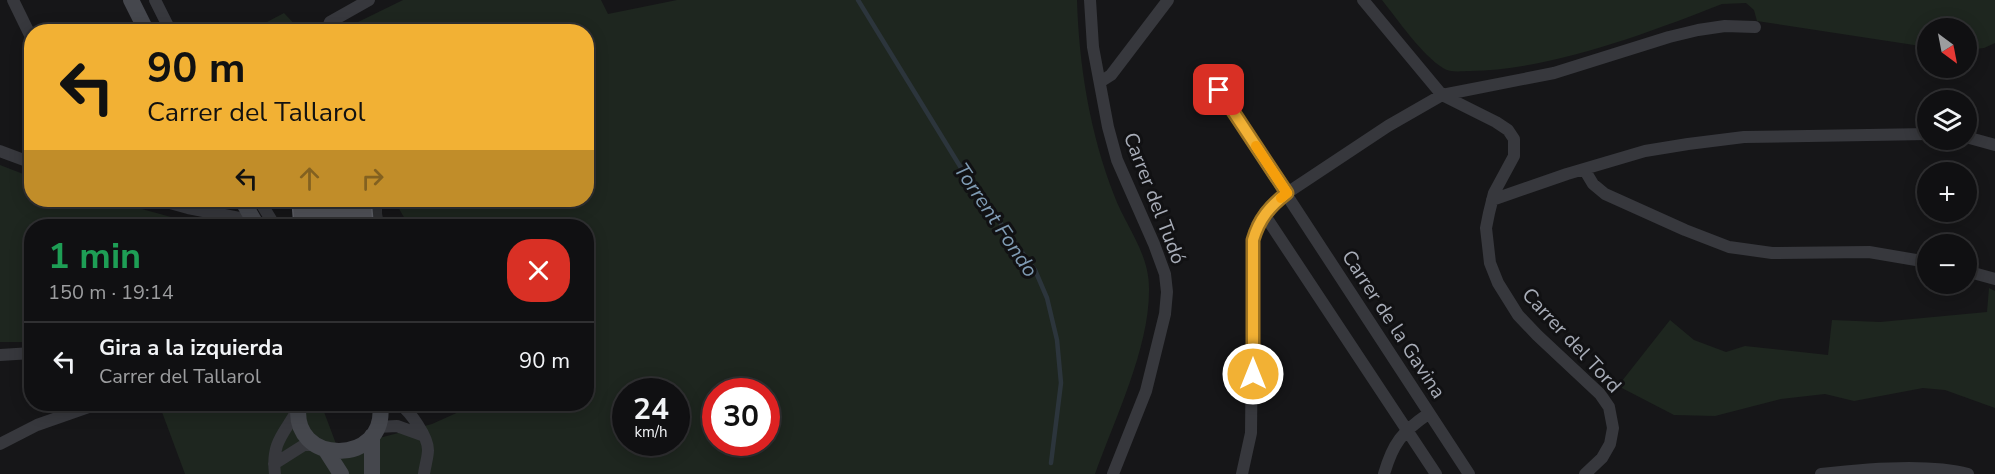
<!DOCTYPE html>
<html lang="es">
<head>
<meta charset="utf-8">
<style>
  :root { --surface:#101012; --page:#19191b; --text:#f1f3f6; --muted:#9c9d9f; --line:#303032 }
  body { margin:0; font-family:"Nunito Sans",sans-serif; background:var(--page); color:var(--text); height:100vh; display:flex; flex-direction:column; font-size:22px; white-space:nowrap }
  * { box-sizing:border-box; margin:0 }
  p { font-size:20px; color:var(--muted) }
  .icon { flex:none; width:33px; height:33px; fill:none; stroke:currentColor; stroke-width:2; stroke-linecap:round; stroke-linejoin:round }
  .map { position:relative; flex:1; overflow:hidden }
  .details { position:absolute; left:24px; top:219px; width:570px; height:192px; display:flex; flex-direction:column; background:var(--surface); border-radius:24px; box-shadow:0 3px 15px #0003,0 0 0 2px var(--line) }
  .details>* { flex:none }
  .banner { position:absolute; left:24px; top:24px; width:570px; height:183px; border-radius:24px; box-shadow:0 3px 15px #0003,0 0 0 2px var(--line); background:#f2b134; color:#111; overflow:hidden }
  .needle { width:39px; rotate:148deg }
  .tools { position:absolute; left:1917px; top:18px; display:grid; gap:12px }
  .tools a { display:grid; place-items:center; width:60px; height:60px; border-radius:50%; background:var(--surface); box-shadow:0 3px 15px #0003,0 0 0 2px var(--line); font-size:30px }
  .speed { position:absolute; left:612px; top:378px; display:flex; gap:12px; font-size:30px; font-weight:700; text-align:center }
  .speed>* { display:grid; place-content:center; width:78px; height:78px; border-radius:50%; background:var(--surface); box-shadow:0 3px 15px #0003,0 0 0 2px var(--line); line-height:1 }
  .speed small { font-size:15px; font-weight:400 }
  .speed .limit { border:9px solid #d22; background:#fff; color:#111 }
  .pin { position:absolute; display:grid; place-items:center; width:51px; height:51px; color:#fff; margin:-26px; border-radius:12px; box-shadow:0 3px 9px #0006 }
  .me { position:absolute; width:66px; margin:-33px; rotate:0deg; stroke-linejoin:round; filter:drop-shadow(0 0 4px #0008) }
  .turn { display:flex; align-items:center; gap:21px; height:126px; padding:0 24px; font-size:27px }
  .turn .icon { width:78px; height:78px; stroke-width:2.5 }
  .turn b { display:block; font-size:42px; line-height:51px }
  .lanes { display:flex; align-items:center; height:57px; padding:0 24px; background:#0003; justify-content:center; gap:30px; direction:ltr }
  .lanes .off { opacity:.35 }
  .round { display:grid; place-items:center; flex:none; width:63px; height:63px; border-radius:24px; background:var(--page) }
  .overview { display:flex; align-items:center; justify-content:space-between; height:102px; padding:0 24px }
  h1 { font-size:36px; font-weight:700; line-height:45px; color:#1e9e55 }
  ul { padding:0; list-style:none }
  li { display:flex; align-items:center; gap:18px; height:78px; padding:0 24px; border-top:2px solid var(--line) }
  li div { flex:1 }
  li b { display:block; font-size:22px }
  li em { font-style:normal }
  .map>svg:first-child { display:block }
  .green { fill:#1e261f; fill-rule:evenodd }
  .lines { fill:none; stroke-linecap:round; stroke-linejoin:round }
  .stream { stroke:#2c353c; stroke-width:4.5 }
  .minor { stroke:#37383d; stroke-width:12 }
  .secondary { stroke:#45474d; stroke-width:16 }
  .wall { fill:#47494d }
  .shaded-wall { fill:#2f3033 }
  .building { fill:#525359; stroke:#5f6168; stroke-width:1.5 }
  .route-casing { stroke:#9d7322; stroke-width:15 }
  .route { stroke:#f2b134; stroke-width:10 }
  .slow { stroke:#f59e0b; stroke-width:10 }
  .labels { text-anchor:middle; stroke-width:6; stroke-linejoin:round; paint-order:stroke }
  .street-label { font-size:20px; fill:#a8adb8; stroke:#111113 }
  .water-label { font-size:21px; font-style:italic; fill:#7f9bb3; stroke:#111113 }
</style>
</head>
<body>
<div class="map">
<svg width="1995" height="474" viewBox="0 0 1995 474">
  <rect width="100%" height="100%" fill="#161618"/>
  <path class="green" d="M403,0h198l7,14 69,-14h400c2,66 13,133 37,195 12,32 35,58 35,93 1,59 -34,130 -54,186h-910l-26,-70h162l17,45 94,-25 40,-18 -1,-2h115v-178h-177l-15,-26h192v-168l-235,-1 5,-8zM626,392h50v50h-50zM716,392h50v50h-50z
    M1382,0h613v43l-11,5 -17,2 -1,-22h-38l-1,19 -170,-26 -3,-11 -8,-7 -24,1c-74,29 -172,66 -252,67 -8,0 -20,2 -27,-3 -21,-13 -45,-48 -61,-68z
    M284,13l17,18h-34v-9z
    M0,165l31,12 1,23h77l62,17 28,2 20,4 6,3h-193l-1,116h-31z
    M1989,288l6,3v117l-50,-18 -22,-2 -69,13 -29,-7 -44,5 -66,17 -41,-1 -56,-29 52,-66 24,20 32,12 19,-6 83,9 4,-35 48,2 107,-10z"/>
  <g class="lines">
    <path class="stream" d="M858,0l108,176 69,94 12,28 10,42 4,43 -10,80"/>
    <path class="minor" d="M13,0l19,39
      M155,0l16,32
      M1090,0l3,47 15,80 9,33 37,84 11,30 2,18 -2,22 -19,77 -33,83
      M1363,0l79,95 54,27 12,8 6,9v17l-20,37 -5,20 -3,15 4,35 8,20 20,32 19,20 63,59 9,13 4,21 -3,16 -8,14 -17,16
      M326,32l4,-10 39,-22
      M1207,73l262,401
      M1100,82l11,-7 57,-75
      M1966,137l29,8
      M0,151l32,12
      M1584,169l9,15 12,10 80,36 44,17 43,6 97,-1 59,10
      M159,200l29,8 67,13
      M259,200l16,26
      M1492,200l75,-26 78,-23 43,-7 56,-7 184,-3
      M1264,214l172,260
      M1966,271l29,8
      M0,355l32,-2
      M400,404c10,8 28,32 28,46 0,7 -3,16 -4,24
      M377,427l20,-1 25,9
      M0,444l37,-19 60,-21
      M274,464l30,-19h12
      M275,474c-4,-32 9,-40 23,-65
      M1242,474l9,-41 2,-193 4,-15 9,-14 18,-16 104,-69 54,-31 112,-22 115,-36 29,-7 27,-4 30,1
      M1384,474c9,-31 18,-42 44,-60
      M1821,474c42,-5 107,-11 147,0"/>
    <path class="secondary" d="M131,0l16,32
      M242,200l15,26
      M299,404c-11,62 90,63 81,0
      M372,436v38
      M325,449l16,25"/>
  </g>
  <path class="wall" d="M292,200h89l2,26h-89z"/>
  <path class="shaded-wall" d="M371,200h10l2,26h-7l-3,-4z"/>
  <path class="building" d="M292,200h79l2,22 -79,4z"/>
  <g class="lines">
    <g class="route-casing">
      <path id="route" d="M1219,90l68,103c-17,13 -28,26 -34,47v134"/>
    </g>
    <use href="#route" class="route"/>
    <path class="slow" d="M1256,146l31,47 -6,5"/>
  </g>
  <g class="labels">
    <g class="street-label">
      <text transform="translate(1155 198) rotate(69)" y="7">Carrer del Tudó</text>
      <text transform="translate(1394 324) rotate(57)" y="7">Carrer de la Gavina</text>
      <text transform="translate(1572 340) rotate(47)" y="7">Carrer del Tord</text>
    </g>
    <g class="water-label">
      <text transform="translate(996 220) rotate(56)" y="7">Torrent Fondo</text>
    </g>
  </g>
</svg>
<div class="tools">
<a><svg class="needle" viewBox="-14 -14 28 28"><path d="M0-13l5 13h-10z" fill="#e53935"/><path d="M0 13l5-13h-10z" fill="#9c9d9f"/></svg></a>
<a><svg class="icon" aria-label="layers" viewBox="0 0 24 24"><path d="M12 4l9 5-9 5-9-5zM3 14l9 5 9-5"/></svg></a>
<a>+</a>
<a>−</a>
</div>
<div class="speed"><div>24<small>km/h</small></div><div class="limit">30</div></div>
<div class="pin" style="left:1219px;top:90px;background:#d93025"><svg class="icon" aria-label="arrive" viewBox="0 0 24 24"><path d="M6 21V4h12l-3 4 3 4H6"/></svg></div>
<svg class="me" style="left:1253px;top:374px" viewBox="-20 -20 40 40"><circle r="17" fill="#f2b134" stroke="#fff" stroke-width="3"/><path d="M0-11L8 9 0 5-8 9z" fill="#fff"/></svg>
<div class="banner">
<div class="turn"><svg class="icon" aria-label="left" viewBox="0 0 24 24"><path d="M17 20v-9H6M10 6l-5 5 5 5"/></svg><div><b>90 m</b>Carrer del Tallarol</div></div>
<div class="lanes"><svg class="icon" aria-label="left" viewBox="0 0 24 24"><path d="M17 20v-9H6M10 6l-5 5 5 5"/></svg><svg class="icon off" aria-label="ahead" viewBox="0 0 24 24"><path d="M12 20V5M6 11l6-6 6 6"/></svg><svg class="icon off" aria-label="right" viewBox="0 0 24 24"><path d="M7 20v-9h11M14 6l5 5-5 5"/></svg></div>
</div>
<section class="details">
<div class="overview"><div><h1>1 min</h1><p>150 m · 19:14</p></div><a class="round" style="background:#d93025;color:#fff"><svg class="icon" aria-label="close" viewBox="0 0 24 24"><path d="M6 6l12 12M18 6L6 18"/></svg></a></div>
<ul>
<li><svg class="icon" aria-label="left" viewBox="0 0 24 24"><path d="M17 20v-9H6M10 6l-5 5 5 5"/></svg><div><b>Gira a la izquierda</b><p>Carrer del Tallarol</p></div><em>90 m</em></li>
</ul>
</section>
</div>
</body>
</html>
